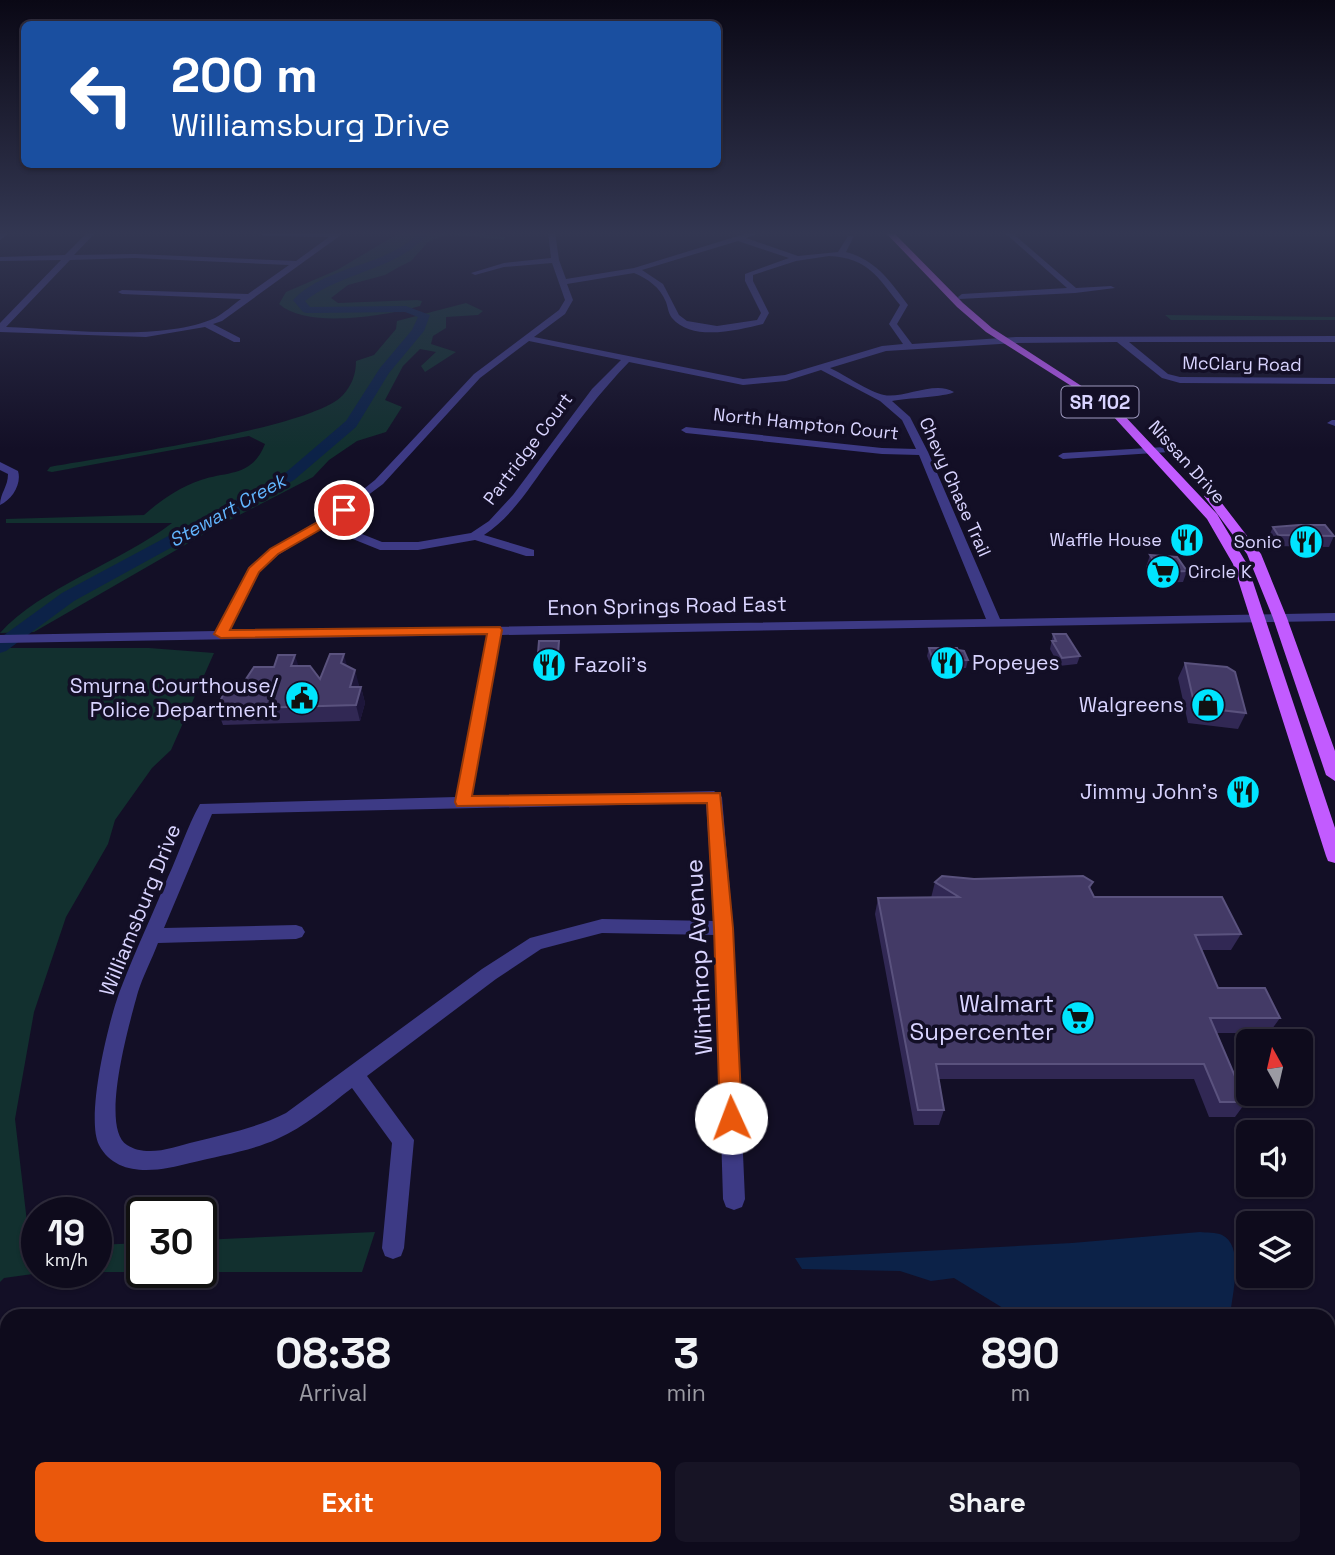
<!DOCTYPE html>
<html lang="en">
<head>
<meta charset="utf-8">
<style>
  :root { --surface:#0e0b1c; --page:#171425; --text:#f1f3f6; --muted:#9b9ba3; --line:#2e2b3b; --accent:#ea580c }
  body { margin:0; font-family:"Space Grotesk",sans-serif; background:var(--page); color:var(--text); height:100vh; display:flex; flex-direction:column; font-size:26px; white-space:nowrap }
  * { box-sizing:border-box; margin:0 }
  p { font-size:23px; color:var(--muted) }
  .icon { flex:none; width:38px; height:38px; fill:none; stroke:currentColor; stroke-width:2; stroke-linecap:round; stroke-linejoin:round }
  .map { position:relative; flex:1; overflow:hidden }
  .drawer { position:absolute; left:0px; top:1309px; width:1335px; height:247px; display:flex; flex-direction:column; background:var(--surface); border-radius:21px 21px 0 0; box-shadow:0 2px 5px #0004,0 0 0 2px var(--line) }
  .drawer>* { flex:none }
  .banner { position:absolute; left:21px; top:21px; width:700px; height:147px; border-radius:10px; box-shadow:0 2px 5px #0004,0 0 0 2px var(--line); background:#1a4fa0; color:#fff; overflow:hidden }
  .needle { width:46px; rotate:352deg }
  .buttons { position:absolute; left:1236px; top:1029px; display:grid; gap:14px }
  .buttons a { display:grid; place-items:center; width:77px; height:77px; border-radius:10px; background:var(--surface); box-shadow:0 2px 5px #0004,0 0 0 2px var(--line); font-size:35px }
  .speed { position:absolute; left:21px; top:1197px; display:flex; gap:14px; font-size:35px; font-weight:700; text-align:center }
  .speed>* { display:grid; place-content:center; width:91px; height:91px; border-radius:50%; background:var(--surface); box-shadow:0 2px 5px #0004,0 0 0 2px var(--line); line-height:1 }
  .speed small { font-size:18px; font-weight:400 }
  .speed .limit { border:4px solid #111; border-radius:10px; background:#fff; color:#111 }
  .pin { position:absolute; display:grid; place-items:center; width:60px; height:60px; color:#fff; margin:-30px; border:4px solid #fff; border-radius:50%; box-shadow:0 2px 7px #0007 }
  .me { position:absolute; width:77px; margin:-38px; rotate:358deg; stroke-linejoin:round; filter:drop-shadow(0 0 5px #0008) }
  .turn { display:flex; align-items:center; gap:24px; height:147px; padding:0 35px; font-size:32px }
  .turn .icon { width:91px; height:91px; stroke-width:2.5 }
  .turn b { display:block; font-size:49px; line-height:60px }
  .eta { display:flex; justify-content:space-evenly; align-items:center; height:119px; text-align:center }
  .eta b { font-size:42px; font-weight:600; line-height:49px }
  .cta { display:flex; gap:14px; margin-top:auto; padding:14px 35px }
  .cta a { flex:1; height:80px; border-radius:10px; background:var(--accent); color:#fff; font-size:28px; font-weight:600; line-height:80px; text-align:center }
  .cta a+a { background:var(--page); color:var(--text) }
  .map>svg:first-child { display:block }
  .green { fill:#12302f }
  .water { fill:#0c2248 }
  .lines { fill:none; stroke-linecap:round; stroke-linejoin:round }
  .river { fill:#0c2248; fill-rule:evenodd }
  .minor { fill:#3d3a85; fill-rule:evenodd }
  .major { fill:#c25bff; fill-rule:evenodd }
  .wall { fill:#312854 }
  .shaded-wall { fill:#1d163a }
  .building { fill:#433a66; stroke:#5a527e; stroke-width:2 }
  .route { fill:#ea580c; stroke:#983908; stroke-width:2 }
  .labels { text-anchor:middle; stroke-width:7; stroke-linejoin:round; paint-order:stroke }
  .far-street-label { font-size:18px; fill:#d9d4ff; stroke:#130f26 }
  .far-poi-label { font-size:18px; fill:#d9d4ff; stroke:#130f26; text-anchor:end }
  .shield { fill:#130f26; stroke:#9e99be; stroke-width:2 }
  .shield-label { font-size:19px; font-weight:bold; fill:#d9d4ff }
  .far-water-label { font-size:19px; font-style:italic; fill:#62b6ff; stroke:#130f26 }
  .street-label { font-size:21px; fill:#d9d4ff; stroke:#130f26 }
  .poi-label { font-size:21px; fill:#d9d4ff; stroke:#130f26; text-anchor:end }
  .near-street-label { font-size:24px; fill:#d9d4ff; stroke:#130f26 }
  .near-poi-label { font-size:24px; fill:#d9d4ff; stroke:#130f26; text-anchor:end }
</style>
</head>
<body>
<div class="map">
<svg width="1335" height="1555" viewBox="0 0 1335 1555">
  <rect width="100%" height="100%" fill="#130f26"/>
  <path class="green" d="M401,232h64l40,5 -1,3 -56,-6 -20,8 -17,19 -12,6 -14,8 -37,10 -17,13 7,5 79,-3 5,1 -2,5c-35,10 -113,23 -141,-2l7,-12 51,-22z
    M466,303l17,8 -5,4 -32,2v11l-13,8 -2,8 25,8 -31,20 -4,-6 15,-14 -16,-3 -17,17 -18,34 17,7 -16,25 -29,9 -28,19 -16,17 -95,49 -184,106 -34,1c40,-45 121,-71 172,-110h-166v-4l138,-4c17,-15 36,-28 57,-35 28,-9 51,-3 64,-36l-16,-8 -197,36 -5,-1 3,-4c54,-10 262,-38 293,-72 9,-10 13,-21 13,-34l18,-6 22,-26 1,-8z
    M1165,315l170,2v3h-164z
    M0,648h149l65,5 -43,97 -19,18 -37,52 -7,24 -42,73 -32,95 -19,107 15,129h7v24h47h-37l-43,6 -4,4z
    M375,1232l-13,40h-161v-32z
    M142,1243v29h-46v-27z"/>
  <path class="water" d="M1200,1232c6,1 16,0 22,3 23,11 10,60 8,81h-214l-62,-38 -23,3 -31,-10 -98,-2 -7,-11 277,-15z"/>
  <g class="lines">
    <path class="river" d="M420,232h10c-31,38 -87,39 -125,69l5,6 96,-1 24,9 -6,16 -35,42 -33,54 -62,53 -220,121 -68,50 -6,2v-15l62,-45 222,-119 62,-53 34,-53 32,-38 6,-13 -13,-5 -98,1 -4,-1 -10,-12c35,-36 92,-32 127,-68z"/>
    <path class="minor" d="M3,232h8l-11,8v-6z
      M88,232h8l-22,23 61,-1 161,7 33,-24 -66,-1 -3,-4h85l-123,89 -9,3 27,14v4h-6l-29,-15 -59,10 -146,-5v-9l61,-63 -61,1v-4l65,-2zM135,258l154,7 -41,29 -126,-4 -4,2 4,2 119,5c-8,6 -17,14 -26,19 -53,24 -150,11 -209,9l64,-67z
      M548,232h7l4,28 7,19 68,-11 117,-36h11l-16,6 52,18 40,-4 10,-16h6l-8,16c30,8 44,29 62,53l-11,19 15,20 104,-7 319,-1v6h-206l39,32 12,3 155,1v6l-155,-1 -18,-5 -45,-36 -101,1 -130,8 -56,17c15,7 39,24 54,27 19,4 51,-15 70,-3 -8,5 -48,6 -62,9l18,16 18,35 72,167 335,-6v8l-834,14 -29,162 242,-6 8,6 11,131 12,271 -3,8 -8,3 -8,-3 -3,-8 -8,-264 -113,-2 -61,16 -45,30 -129,97 47,64 -10,108 -3,8 -8,3 -8,-3 -3,-8 10,-105 -40,-55c-24,18 -47,39 -75,51 -26,12 -59,17 -87,24 -30,8 -73,16 -91,-18 -14,-28 10,-127 22,-157 15,-39 31,-72 47,-111 11,-24 19,-50 32,-73l256,-7 31,-162 -487,8v-8l216,-4 33,-64 21,-18 70,-41 35,-28 99,-106 85,-64 6,-10 -13,-37 -48,4 -29,8 -4,-2 33,-10 47,-5zM738,241l51,17 -44,16v7l16,32 -4,7 -40,6 -30,-5 -8,-6 -16,-31 -21,-14zM829,256c39,2 48,20 71,49l-11,19 14,20 -21,2 -97,29 -42,4 -209,-42 31,-23 8,-14 -6,-16 67,-11c14,6 26,14 32,29 2,5 2,11 6,16 20,24 66,12 91,6l6,-11 -16,-32v-6l43,-14zM529,341l92,19 -29,29 -79,106 -24,26 -18,12 -53,9h-36l-50,-20 51,-38 97,-106zM629,362l114,23 43,-4 35,-11 59,31 22,19 14,29 -34,-1 -196,-21 -5,3 5,3 196,21 37,1 67,164 -757,12 29,-59 20,-17 45,-28 57,23h38l57,-10 51,16h8v-6l-50,-15c29,-19 47,-50 67,-77 25,-34 49,-66 78,-96zM706,803l8,118 -112,-2 -72,19 -48,31 -196,144c-29,15 -61,21 -92,29 -20,5 -47,16 -67,3 -28,-17 3,-124 11,-153 5,-16 14,-33 20,-49l138,-4 6,-2 3,-5 -3,-5 -6,-2 -132,3 48,-114z
      M1004,232h7l65,56 35,-2 4,2 -40,5 -116,6 -1,-2 4,-3 105,-6z
      M1332,420h3v6l-8,-3z
      M1165,447l5,3 -1,2 -106,7 -5,-3 5,-3z
      M0,462l18,9c4,13 -6,29 -18,34 0,-12 8,-18 8,-31l-8,-4z"/>
    <path class="major" d="M885,232h8l70,71 29,25 128,83 97,103 30,50 88,264v35l-7,-2 -2,-5 -93,-292 -26,-45 -95,-104 -39,-28 -87,-55 -29,-25z
      M1210,492l4,1 47,61 26,64 48,133v30l-9,-6 -53,-157 -26,-64 -43,-58z"/>
  </g>
  <path class="wall" d="M1273,527l61,9 -5,11 -56,-1 -5,-8z
    M1150,555l37,16 -4,11 -26,1 -11,-16z
    M1053,634l27,22 -3,8 -18,2 -9,-17z
    M559,641l1,12 -2,23h-19l-2,-11z
    M929,648l29,2 10,10 -2,8 -34,1 -5,-13z
    M1185,663l61,50 -8,16 -50,-6 -10,-45z
    M298,666l22,13 27,-13 12,19 -1,2h3l4,16 -5,18 -137,4 -6,-16 23,-21z
    M974,879l119,3 -3,7 4,8 147,37 -10,16h-29l16,38 62,30 -11,15h-53l30,69 -11,15h-26l-15,-38h-255l5,31 -5,15h-25l-39,-211 3,-16h53l4,-16z"/>
  <path class="shaded-wall" d="M559,641l1,12 -2,23 -1,-12z
    M344,654l4,16 -7,-7z
    M295,655l5,16 -9,-5z
    M355,670l4,15 -5,18 -4,-16z
    M361,687l4,16 -5,18 -4,-16z"/>
  <path class="building" d="M1299,525h26l9,11 -56,-1 -5,-8z
    M1150,555l27,2 10,14 -26,1z
    M1053,634h13l14,22 -18,2 -10,-17h4z
    M539,641h20l-2,23 -20,1z
    M929,648h28l1,2 6,1 4,9 -35,1z
    M330,654h14l-3,9 14,7 -5,17h11l-5,18 -139,4 8,-19 15,-2 14,-21h20l4,-12h17l-4,11h19l10,13z
    M1185,663l42,4 8,5 11,41 -51,-6z
    M942,876l32,3 109,-3 10,6 -4,5 5,10h128l19,37 -46,1 23,53h47l15,30h-70l36,84h-26l-16,-38h-268l8,46h-26l-40,-212 81,-1 -24,-15z"/>
  <linearGradient id="sky" x2="0" y2="1"><stop stop-color="#0a0815"/><stop offset="0.52" stop-color="#333752"/><stop offset="1" stop-color="#333752" stop-opacity="0"/></linearGradient>
  <rect width="1335" height="449" fill="url(#sky)"/>
  <path class="route" d="M344,507l5,1v5l-71,41 -19,18 -29,58 270,-3 2,3 -30,166 248,-3 13,135 9,190 -4,6 -7,3 -8,-3 -3,-6 -6,-190 -7,-125 -250,3 -2,-4 32,-168 -266,4 -7,-4 35,-66 21,-19z"/>
  <defs>
    <g id="restaurant-disc" transform="scale(1.75)"><circle r="9.5" fill="#00e5ff" stroke="#130f26"/><path d="M-5-6h1v4h1v-4h1v4h1v-4h1v5L-1.5 .5V6h-2V.5L-5-1ZM5-6V6H3V1.5H1.5Q1.5-4 5-6Z" fill="#111"/></g>
    <g id="supermarket-disc" transform="scale(1.75)"><circle r="9.5" fill="#00e5ff" stroke="#130f26"/><path d="M-6-5.5h2.5l.6 2H6L4.5 2H-2.5L-4.4-4H-6ZM-1.5 3.2a1.3 1.3 0 1 0 .1 0ZM3 3.2a1.3 1.3 0 1 0 .1 0Z" fill="#111"/></g>
    <g id="civic-disc" transform="scale(1.75)"><circle r="9.5" fill="#00e5ff" stroke="#130f26"/><path d="M-.6-6.5H3V-4.5H.6V-3L4-1V1h2V6H-6V1h2V-1L-.6-3ZM-1.2 2.5V6h2.4V2.5Z" fill="#111"/></g>
    <g id="shop-disc" transform="scale(1.75)"><circle r="9.5" fill="#00e5ff" stroke="#130f26"/><path d="M-5-2.5h2.3a2.7 3.5 0 0 1 5.4 0H5L5.5 6h-11ZM-1.5-2.5h3a1.5 2.3 0 0 0-3 0Z" fill="#111"/></g>
  </defs>
  <g fill-rule="evenodd">
    <use href="#restaurant-disc" x="1187" y="540"/>
    <use href="#restaurant-disc" x="1306" y="542"/>
    <use href="#supermarket-disc" x="1163" y="572"/>
    <use href="#restaurant-disc" x="947" y="663"/>
    <use href="#restaurant-disc" x="549" y="665"/>
    <use href="#civic-disc" x="302" y="698"/>
    <use href="#shop-disc" x="1208" y="705"/>
    <use href="#restaurant-disc" x="1243" y="792"/>
    <use href="#supermarket-disc" x="1078" y="1018"/>
  </g>
  <g class="labels">
    <g class="far-street-label">
      <text transform="translate(1242 364) rotate(1)" y="6">McClary Road</text>
      <text transform="translate(806 424) rotate(6)" y="6">North Hampton Court</text>
      <text transform="translate(528 449) rotate(-53)" y="6">Partridge Court</text>
      <text transform="translate(1187 462) rotate(48)" y="6">Nissan Drive</text>
      <text transform="translate(955 487) rotate(66)" y="6">Chevy Chase Trail</text>
    </g>
    <g class="far-poi-label">
      <text x="1162" y="546">Waffle House</text>
      <text x="1282" y="548">Sonic</text>
      <text x="1188" y="578" text-anchor="start">Circle K</text>
    </g>
    <rect class="shield" x="1061.5" y="386.5" width="77" height="31" rx="5"/>
    <g class="shield-label">
      <text x="1100" y="409">SR 102</text>
    </g>
    <g class="far-water-label">
      <text transform="translate(227 510) rotate(-29)" y="7">Stewart Creek</text>
    </g>
    <g class="street-label">
      <text transform="translate(667 606) rotate(-1)" y="7">Enon Springs Road East</text>
      <text transform="translate(140 910) rotate(-68)" y="7">Williamsburg Drive</text>
    </g>
    <g class="poi-label">
      <text x="972" y="670" text-anchor="start">Popeyes</text>
      <text x="574" y="672" text-anchor="start">Fazoli's</text>
      <text x="278" y="693">Smyrna Courthouse/<tspan x="278" dy="24">Police Department</tspan></text>
      <text x="1184" y="712">Walgreens</text>
      <text x="1218" y="799">Jimmy John's</text>
    </g>
    <g class="near-street-label">
      <text transform="translate(699 957) rotate(-93)" y="8">Winthrop Avenue</text>
    </g>
    <g class="near-poi-label">
      <text x="1054" y="1012">Walmart<tspan x="1054" dy="28">Supercenter</tspan></text>
    </g>
  </g>
</svg>
<div class="buttons">
<a><svg class="needle" viewBox="-14 -14 28 28"><path d="M0-13l5 13h-10z" fill="#e53935"/><path d="M0 13l5-13h-10z" fill="#9b9ba3"/></svg></a>
<a><svg class="icon" aria-label="sound" viewBox="0 0 24 24"><path d="M4 9h4l5-4v14l-5-4H4zM17 9q2 3 0 6"/></svg></a>
<a><svg class="icon" aria-label="layers" viewBox="0 0 24 24"><path d="M12 4l9 5-9 5-9-5zM3 14l9 5 9-5"/></svg></a>
</div>
<div class="speed"><div>19<small>km/h</small></div><div class="limit">30</div></div>
<div class="pin" style="left:344px;top:510px;background:#d93025"><svg class="icon" aria-label="arrive" viewBox="0 0 24 24"><path d="M6 21V4h12l-3 4 3 4H6"/></svg></div>
<svg class="me" style="left:731px;top:1118px" viewBox="-20 -20 40 40"><circle r="19" fill="#fff"/><path d="M0-13L10 11 0 6-10 11z" fill="#ea580c"/></svg>
<div class="banner">
<div class="turn"><svg class="icon" aria-label="left" viewBox="0 0 24 24"><path d="M17 20v-9H6M10 6l-5 5 5 5"/></svg><div><b>200 m</b>Williamsburg Drive</div></div>
</div>
<section class="drawer">
<div class="eta">
<div><b>08:38</b><p>Arrival</p></div>
<div><b>3</b><p>min</p></div>
<div><b>890</b><p>m</p></div>
</div>
<div class="cta"><a>Exit</a><a>Share</a></div>
</section>
</div>
</body>
</html>
